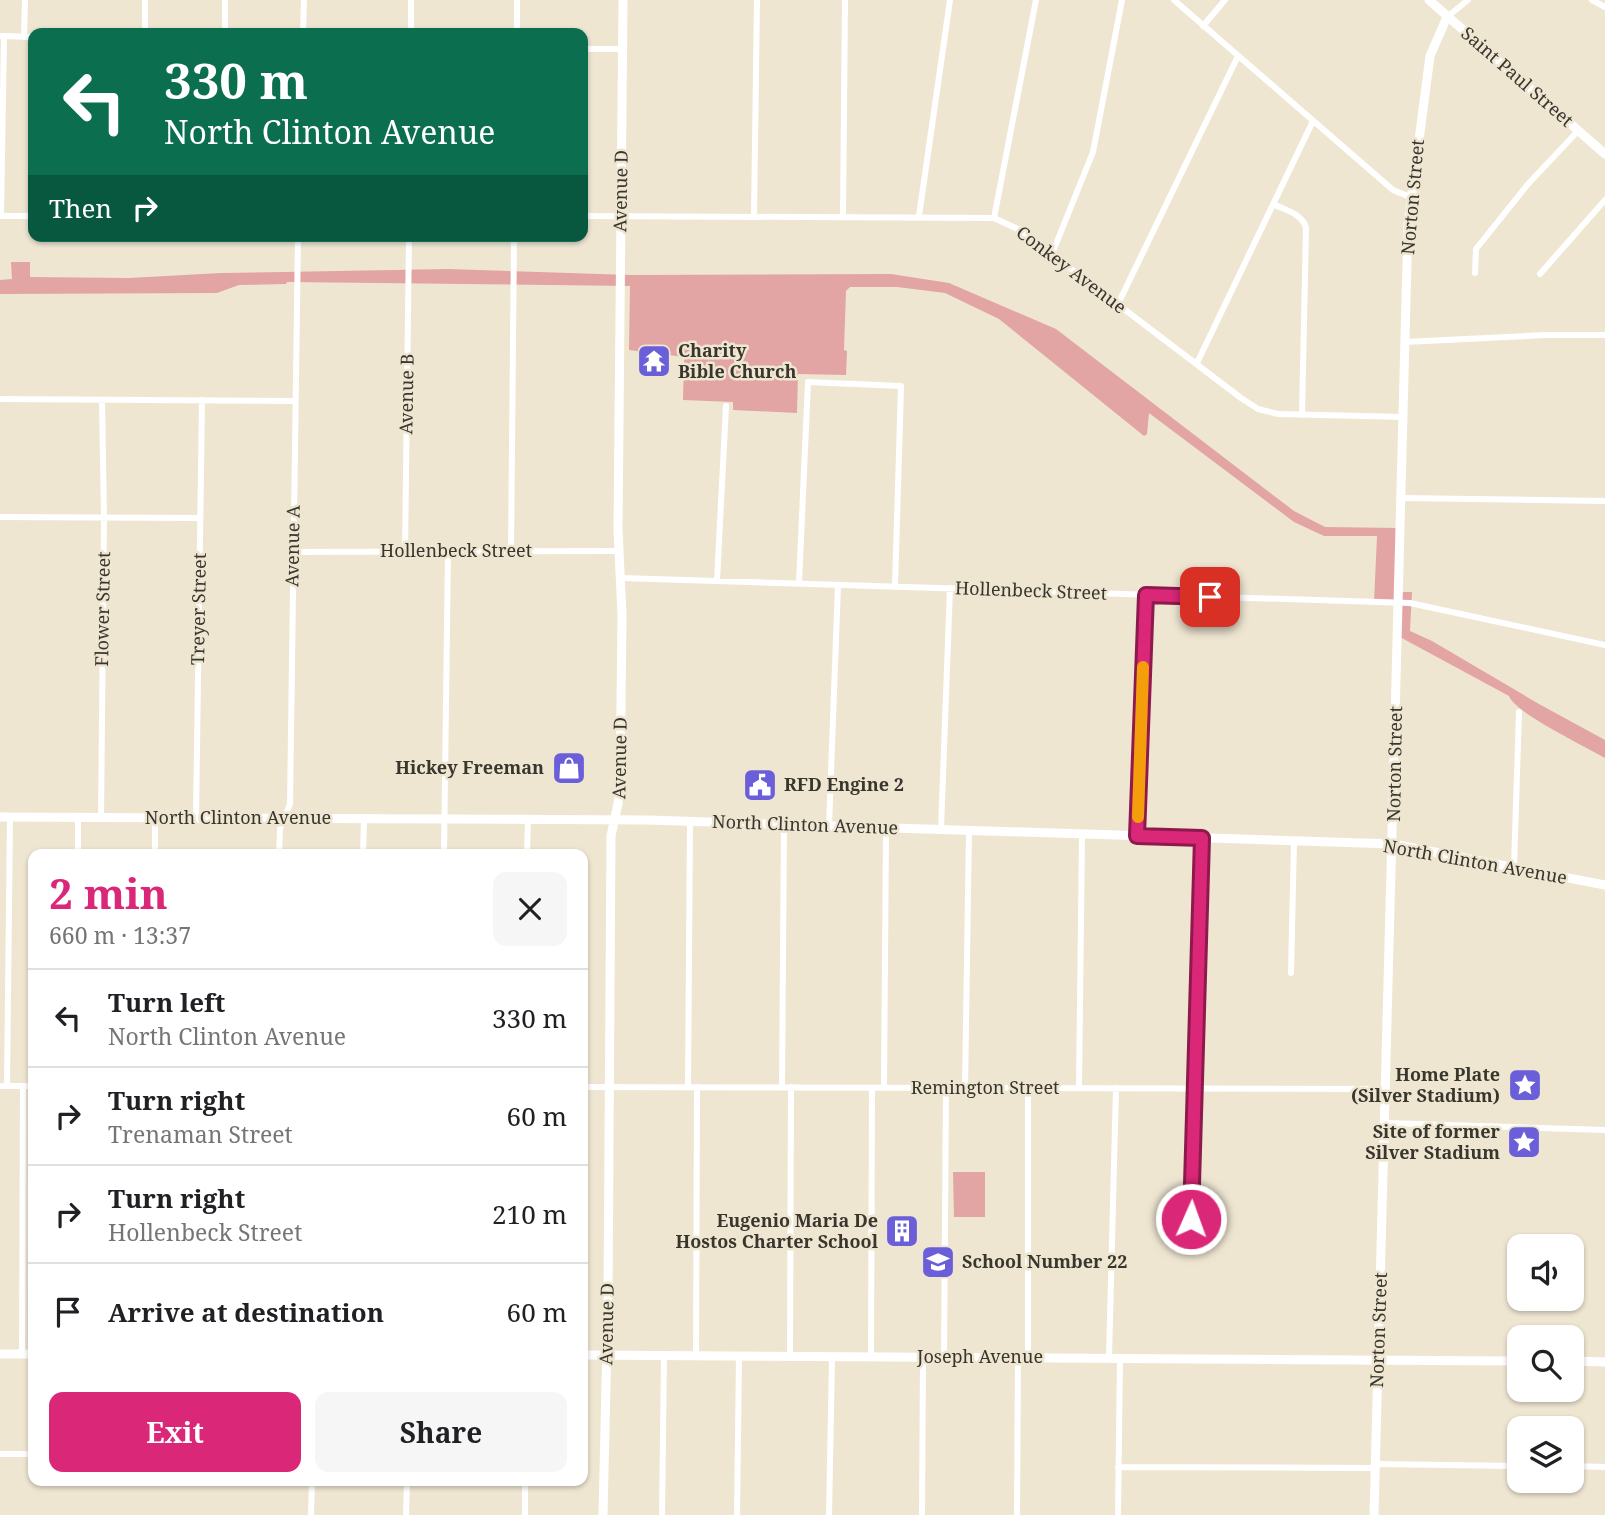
<!DOCTYPE html>
<html lang="en">
<head>
<meta charset="utf-8">
<style>
  :root { --surface:#fff; --page:#f6f6f6; --text:#202124; --muted:#757577; --line:#e0e0e0; --accent:#db2777 }
  body { margin:0; font-family:"Noto Serif",serif; background:var(--page); color:var(--text); height:100vh; display:flex; flex-direction:column; font-size:26px; white-space:nowrap }
  * { box-sizing:border-box; margin:0 }
  p { font-size:23px; color:var(--muted) }
  .icon { flex:none; width:38px; height:38px; fill:none; stroke:currentColor; stroke-width:2; stroke-linecap:round; stroke-linejoin:round }
  .map { position:relative; flex:1; overflow:hidden }
  .drawer { position:absolute; left:28px; top:849px; width:560px; height:637px; display:flex; flex-direction:column; background:var(--surface); border-radius:14px; box-shadow:0 2px 5px #0004 }
  .drawer>* { flex:none }
  .top-card { position:absolute; left:28px; top:28px; width:560px; height:214px; border-radius:14px; box-shadow:0 2px 5px #0004; background:#0b6e4f; color:#fff; overflow:hidden }
  .buttons { position:absolute; left:1507px; top:1234px; display:grid; gap:14px }
  .buttons a { display:grid; place-items:center; width:77px; height:77px; border-radius:14px; background:var(--surface); box-shadow:0 2px 5px #0004; font-size:35px }
  .pin { position:absolute; display:grid; place-items:center; width:60px; height:60px; color:#fff; margin:-30px; border-radius:14px; box-shadow:0 4px 10px #0006 }
  .me { position:absolute; width:77px; margin:-38px; rotate:2deg; stroke-linejoin:round; filter:drop-shadow(0 0 5px #0008) }
  .turn { display:flex; align-items:center; gap:24px; height:147px; padding:0 21px; font-size:32px }
  .turn .icon { width:91px; height:91px; stroke-width:2.5 }
  .turn b { display:block; font-size:49px; line-height:60px }
  .then { display:flex; align-items:center; height:66px; padding:0 21px; background:#0003; gap:14px; font-size:26px }
  .round { display:grid; place-items:center; flex:none; width:74px; height:74px; border-radius:14px; background:var(--page) }
  .overview { display:flex; align-items:center; justify-content:space-between; height:119px; padding:0 21px }
  h1 { font-size:42px; font-weight:700; line-height:52px; color:var(--accent) }
  .primary-button { display:flex; gap:14px; margin-top:auto; padding:14px 21px }
  .primary-button a { flex:1; height:80px; border-radius:14px; background:var(--accent); color:#fff; font-size:28px; font-weight:700; line-height:80px; text-align:center }
  .primary-button a+a { background:var(--page); color:var(--text) }
  ul { padding:0; list-style:none }
  li { display:flex; align-items:center; gap:21px; height:98px; padding:0 21px; border-top:2px solid var(--line) }
  li div { flex:1 }
  li b { display:block; font-size:26px }
  li em { font-style:normal }
  .map>svg:first-child { display:block }
  .green { fill:#e2a5a3 }
  .lines { fill:none; stroke-linecap:round; stroke-linejoin:round }
  .street { stroke:#fff; stroke-width:6 }
  .secondary { stroke:#fff; stroke-width:9 }
  .route-casing { stroke:#8e194d; stroke-width:18 }
  .route { stroke:#db2777; stroke-width:12 }
  .slow { stroke:#f59e0b; stroke-width:12 }
  .labels { text-anchor:middle; stroke-width:5; stroke-linejoin:round; paint-order:stroke }
  .street-label { font-size:18px; fill:#39362e; stroke:#efe6d2 }
  .poi-label { font-size:18px; font-weight:bold; fill:#39362e; stroke:#efe6d2; text-anchor:end }
</style>
</head>
<body>
<div class="map">
<svg width="1605" height="1515" viewBox="0 0 1605 1515">
  <rect width="100%" height="100%" fill="#efe6d2"/>
  <path class="green" d="M11,262h19v15l99,1 92,-5 227,-4 182,6 261,-1 58,9 107,46 238,182 31,16 76,1 -1,64h12l-2,39 22,10 107,63 66,36v18c-20,-12 -90,-45 -96,-62l-111,-60 1,-33 -25,-1 3,-66h-53l-30,-14 -145,-109 -2,21 -3,2 -145,-117 -54,-26 -48,-6h-47l-4,4 -2,59 3,1 -1,24 -48,-1 -1,39 -64,-3v-8l-50,-2 1,-43 -55,-7 1,-64 -343,-4 -1,2 -47,1 -22,8 -217,1v-14l12,-1z
    M953,1172h32v45h-31z"/>
  <g class="lines">
    <path class="street" d="M1174,0l219,190 17,7
      M1592,0l13,7
      M1447,17l21,-17
      M1203,26l22,-26
      M145,33v-33
      M225,33v-33
      M303,33l1,-33
      M411,33v-33
      M517,33v-33
      M2,36l31,1
      M24,37l1,-37
      M583,49h39
      M1273,204c12,6 30,10 33,24l-4,187
      M0,216h33
      M1,216l3,-180
      M583,216l411,2 26,12 221,168 17,11 20,5 125,3
      M754,216l3,-216
      M843,216l2,-216
      M919,216l31,-216
      M994,218l42,-218
      M1052,254l41,-102 29,-152
      M1475,273l1,-24 52,-65 50,-53
      M1540,274l65,-74
      M1118,304l120,-248
      M1405,342l140,-7h60
      M1197,363l116,-242
      M0,399l295,2
      M1402,498l203,3
      M0,517l200,1
      M405,551l4,-315
      M511,551l3,-315
      M293,552l326,-1
      M621,578l789,25 195,42
      M717,581l9,-175
      M799,583l9,-201 93,4 -6,201
      M101,818l3,-300 -2,-117
      M196,818l6,-418
      M829,826l9,-241
      M941,829l9,-241
      M1137,836l9,-241
      M78,854v-36
      M155,854v-36
      M279,854l1,-25 10,-25 8,-568
      M363,854l1,-35
      M444,854l4,-303
      M527,854l1,-35
      M1514,867l5,-155
      M1291,973l3,-132
      M0,1086h33
      M7,1086l3,-269
      M583,1087l804,2
      M688,1087l2,-266
      M782,1087l2,-263
      M884,1087l2,-259
      M965,1088l4,-258
      M1079,1088l3,-253
      M1386,1123l219,7
      M1191,1219l11,-381
      M22,1354l1,-268
      M790,1356l1,-269
      M696,1357l1,-270
      M871,1357l1,-269
      M1028,1357v-269
      M1109,1357l7,-269
      M944,1358l2,-270
      M0,1454h33
      M1374,1464l145,2
      M1572,1466l33,1
      M1118,1467l256,1
      M311,1515l1,-35
      M406,1515l1,-35
      M525,1515v-35
      M662,1515l2,-158
      M737,1515l2,-158
      M829,1515l3,-158
      M922,1515l1,-157
      M1017,1515l1,-158
      M1118,1515l2,-157"/>
    <path class="secondary" d="M1429,0l176,154
      M0,817l648,3 745,24 212,41
      M0,1354h33
      M583,1355l936,6
      M1572,1361l33,1
      M603,1515l5,-218 3,-461 9,-42 2,-179 -4,-86 5,-529
      M1374,1515l34,-1291 22,-168 17,-39"/>
  </g>
  <g class="lines">
    <g class="route-casing">
      <path id="route" d="M1191,1219l11,-381 -65,-2 9,-241 64,2"/>
    </g>
    <use href="#route" class="route"/>
    <path class="slow" d="M1138,817l5,-150"/>
  </g>
  <defs>
    <g id="temple-square" transform="scale(1.75)"><rect x="-9" y="-9" width="18" height="18" rx="4" fill="#6a5fd8" stroke="#efe6d2"/><path d="M0-6L5-2H3V0L6.5 2.5H4V6H1.5V3h-3V6H-4V2.5H-6.5L-3 0V-2H-5Z" fill="#fff"/></g>
    <g id="shop-square" transform="scale(1.75)"><rect x="-9" y="-9" width="18" height="18" rx="4" fill="#6a5fd8" stroke="#efe6d2"/><path d="M-5-2.5h2.3a2.7 3.5 0 0 1 5.4 0H5L5.5 6h-11ZM-1.5-2.5h3a1.5 2.3 0 0 0-3 0Z" fill="#fff"/></g>
    <g id="civic-square" transform="scale(1.75)"><rect x="-9" y="-9" width="18" height="18" rx="4" fill="#6a5fd8" stroke="#efe6d2"/><path d="M-.6-6.5H3V-4.5H.6V-3L4-1V1h2V6H-6V1h2V-1L-.6-3ZM-1.2 2.5V6h2.4V2.5Z" fill="#fff"/></g>
    <g id="sight-square" transform="scale(1.75)"><rect x="-9" y="-9" width="18" height="18" rx="4" fill="#6a5fd8" stroke="#efe6d2"/><path d="M0-6L1.8-2.2L6-1.7L2.9 1.2L3.7 5.4L0 3.3L-3.7 5.4L-2.9 1.2L-6-1.7L-1.8-2.2Z" fill="#fff"/></g>
    <g id="building-square" transform="scale(1.75)"><rect x="-9" y="-9" width="18" height="18" rx="4" fill="#6a5fd8" stroke="#efe6d2"/><path d="M-4-6H4V6H1V3H-1V6H-4ZM-2.5-4.3h1.7v1.8h-1.7ZM.8-4.3h1.7v1.8H.8ZM-2.5-1h1.7V.8h-1.7ZM.8-1h1.7V.8H.8Z" fill="#fff"/></g>
    <g id="school-square" transform="scale(1.75)"><rect x="-9" y="-9" width="18" height="18" rx="4" fill="#6a5fd8" stroke="#efe6d2"/><path d="M0-5L7-2L0 1L-7-2ZM-4 1L0 2.5L4 1V4Q0 6-4 4Z" fill="#fff"/></g>
  </defs>
  <g fill-rule="evenodd">
    <use href="#temple-square" x="654" y="361"/>
    <use href="#shop-square" x="569" y="768"/>
    <use href="#civic-square" x="760" y="785"/>
    <use href="#sight-square" x="1525" y="1085"/>
    <use href="#sight-square" x="1524" y="1142"/>
    <use href="#building-square" x="902" y="1231"/>
    <use href="#school-square" x="938" y="1262"/>
  </g>
  <g class="labels">
    <g class="street-label">
      <text transform="translate(1517 77) rotate(41)" y="6">Saint Paul Street</text>
      <text transform="translate(621 191) rotate(-89)" y="6">Avenue D</text>
      <text transform="translate(1413 197) rotate(-85)" y="6">Norton Street</text>
      <text transform="translate(1071 270) rotate(37)" y="6">Conkey Avenue</text>
      <text transform="translate(407 394) rotate(-89)" y="6">Avenue B</text>
      <text transform="translate(293 546) rotate(-89)" y="6">Avenue A</text>
      <text x="456" y="557">Hollenbeck Street</text>
      <text transform="translate(1031 591) rotate(2)" y="6">Hollenbeck Street</text>
      <text transform="translate(103 609) rotate(-89)" y="6">Flower Street</text>
      <text transform="translate(199 609) rotate(-89)" y="6">Treyer Street</text>
      <text transform="translate(620 758) rotate(-89)" y="6">Avenue D</text>
      <text transform="translate(1395 764) rotate(-89)" y="6">Norton Street</text>
      <text x="238" y="824">North Clinton Avenue</text>
      <text transform="translate(805 825) rotate(2)" y="6">North Clinton Avenue</text>
      <text transform="translate(1475 862) rotate(10)" y="6">North Clinton Avenue</text>
      <text x="985" y="1094">Remington Street</text>
      <text transform="translate(607 1324) rotate(-89)" y="6">Avenue D</text>
      <text transform="translate(1379 1330) rotate(-88)" y="6">Norton Street</text>
      <text x="980" y="1363">Joseph Avenue</text>
    </g>
    <g class="poi-label">
      <text x="678" y="357" text-anchor="start">Charity<tspan x="678" dy="21">Bible Church</tspan></text>
      <text x="544" y="774">Hickey Freeman</text>
      <text x="784" y="791" text-anchor="start">RFD Engine 2</text>
      <text x="1500" y="1081">Home Plate<tspan x="1500" dy="21">(Silver Stadium)</tspan></text>
      <text x="1500" y="1138">Site of former<tspan x="1500" dy="21">Silver Stadium</tspan></text>
      <text x="878" y="1227">Eugenio Maria De<tspan x="878" dy="21">Hostos Charter School</tspan></text>
      <text x="962" y="1268" text-anchor="start">School Number 22</text>
    </g>
  </g>
</svg>
<div class="buttons">
<a><svg class="icon" aria-label="sound" viewBox="0 0 24 24"><path d="M4 9h4l5-4v14l-5-4H4zM17 9q2 3 0 6"/></svg></a>
<a><svg class="icon" aria-label="search" viewBox="0 0 24 24"><circle cx="10" cy="10" r="6"/><path d="M15 15l6 6"/></svg></a>
<a><svg class="icon" aria-label="layers" viewBox="0 0 24 24"><path d="M12 4l9 5-9 5-9-5zM3 14l9 5 9-5"/></svg></a>
</div>
<div class="pin" style="left:1210px;top:597px;background:#d93025"><svg class="icon" aria-label="arrive" viewBox="0 0 24 24"><path d="M6 21V4h12l-3 4 3 4H6"/></svg></div>
<svg class="me" style="left:1191px;top:1219px" viewBox="-20 -20 40 40"><circle r="17" fill="#db2777" stroke="#fff" stroke-width="3"/><path d="M0-11L8 9 0 5-8 9z" fill="#fff"/></svg>
<div class="top-card">
<div class="turn"><svg class="icon" aria-label="left" viewBox="0 0 24 24"><path d="M17 20v-9H6M10 6l-5 5 5 5"/></svg><div><b>330 m</b>North Clinton Avenue</div></div>
<div class="then">Then<svg class="icon" aria-label="right" viewBox="0 0 24 24"><path d="M7 20v-9h11M14 6l5 5-5 5"/></svg></div>
</div>
<section class="drawer">
<div class="overview"><div><h1>2 min</h1><p>660 m · 13:37</p></div><a class="round"><svg class="icon" aria-label="close" viewBox="0 0 24 24"><path d="M6 6l12 12M18 6L6 18"/></svg></a></div>
<ul>
<li><svg class="icon" aria-label="left" viewBox="0 0 24 24"><path d="M17 20v-9H6M10 6l-5 5 5 5"/></svg><div><b>Turn left</b><p>North Clinton Avenue</p></div><em>330 m</em></li>
<li><svg class="icon" aria-label="right" viewBox="0 0 24 24"><path d="M7 20v-9h11M14 6l5 5-5 5"/></svg><div><b>Turn right</b><p>Trenaman Street</p></div><em>60 m</em></li>
<li><svg class="icon" aria-label="right" viewBox="0 0 24 24"><path d="M7 20v-9h11M14 6l5 5-5 5"/></svg><div><b>Turn right</b><p>Hollenbeck Street</p></div><em>210 m</em></li>
<li><svg class="icon" aria-label="arrive" viewBox="0 0 24 24"><path d="M6 21V4h12l-3 4 3 4H6"/></svg><div><b>Arrive at destination</b></div><em>60 m</em></li>
</ul>
<div class="primary-button"><a>Exit</a><a>Share</a></div>
</section>
</div>
</body>
</html>
